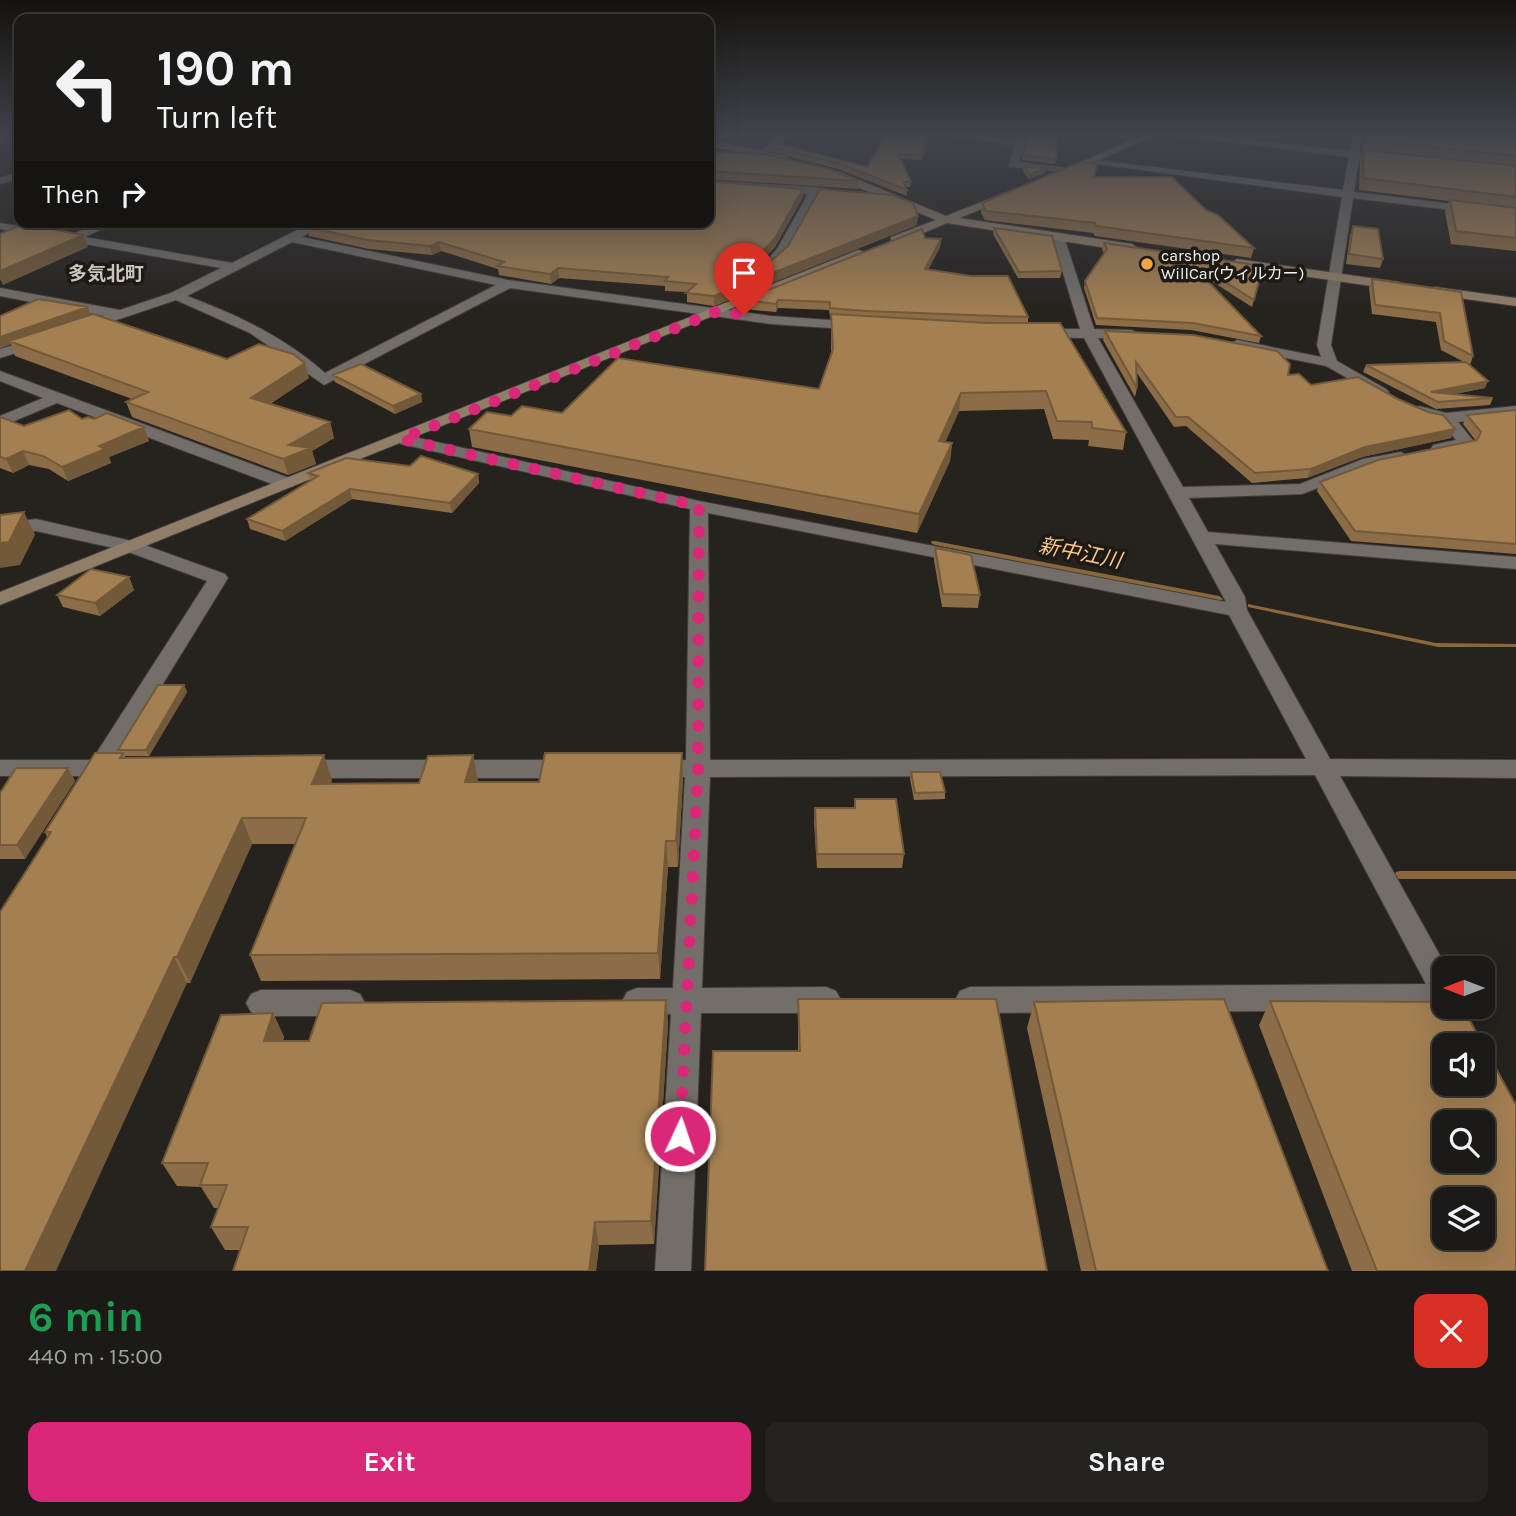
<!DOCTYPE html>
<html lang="en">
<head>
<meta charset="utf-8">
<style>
  :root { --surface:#1c1a16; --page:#25231f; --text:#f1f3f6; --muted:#a0a1a1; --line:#3a3835; --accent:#db2777 }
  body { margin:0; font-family:Karla,"Noto Sans JP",sans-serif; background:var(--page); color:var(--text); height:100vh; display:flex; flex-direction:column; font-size:26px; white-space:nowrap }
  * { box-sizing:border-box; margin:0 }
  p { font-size:23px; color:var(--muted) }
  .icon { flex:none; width:38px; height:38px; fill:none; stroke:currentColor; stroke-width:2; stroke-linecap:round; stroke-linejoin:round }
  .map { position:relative; height:1271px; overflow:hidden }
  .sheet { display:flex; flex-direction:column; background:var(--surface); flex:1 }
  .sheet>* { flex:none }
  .hud { position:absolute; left:14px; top:14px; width:700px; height:214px; border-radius:14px; box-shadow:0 7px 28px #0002,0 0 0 2px var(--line); background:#1c1a16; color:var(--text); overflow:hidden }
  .needle { width:46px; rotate:270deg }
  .buttons { position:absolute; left:1432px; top:956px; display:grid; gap:14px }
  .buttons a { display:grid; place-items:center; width:63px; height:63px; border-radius:14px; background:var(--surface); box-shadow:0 7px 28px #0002,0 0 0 2px var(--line); font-size:35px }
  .pin { position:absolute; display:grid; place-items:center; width:60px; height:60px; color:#fff; margin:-72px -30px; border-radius:50% 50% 50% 0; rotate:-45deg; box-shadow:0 0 7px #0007 }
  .pin .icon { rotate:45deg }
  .me { position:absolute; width:77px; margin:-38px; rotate:3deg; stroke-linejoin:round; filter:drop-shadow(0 0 5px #0008) }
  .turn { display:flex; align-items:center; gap:24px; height:147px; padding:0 28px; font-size:32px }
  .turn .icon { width:91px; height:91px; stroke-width:2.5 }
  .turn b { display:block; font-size:49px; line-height:60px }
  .then { display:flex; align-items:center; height:66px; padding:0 28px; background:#0003; gap:14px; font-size:26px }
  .round { display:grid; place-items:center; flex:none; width:74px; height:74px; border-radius:14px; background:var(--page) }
  .summary { display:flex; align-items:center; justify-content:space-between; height:119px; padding:0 28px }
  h1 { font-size:42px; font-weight:700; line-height:52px; color:#1e9e55 }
  .button { display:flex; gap:14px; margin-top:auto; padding:14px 28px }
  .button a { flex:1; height:80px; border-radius:14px; background:var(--accent); color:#fff; font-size:28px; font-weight:700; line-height:80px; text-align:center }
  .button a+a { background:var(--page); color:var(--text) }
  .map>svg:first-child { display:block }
  .water { fill:#8b683b }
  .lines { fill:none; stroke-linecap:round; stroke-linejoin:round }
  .stream { fill:#8b683b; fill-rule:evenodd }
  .street-casing { stroke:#423f3b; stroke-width:2 }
  .secondary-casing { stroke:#423f3b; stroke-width:2 }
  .street { fill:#736e69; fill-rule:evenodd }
  .secondary { fill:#907e68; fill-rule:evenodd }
  .wall { fill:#8c6d47 }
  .shaded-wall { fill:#725939 }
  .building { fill:#a37f52; stroke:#725939; stroke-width:2; fill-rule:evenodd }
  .route { stroke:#db2777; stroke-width:12; stroke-dasharray:0 21.6 }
  .poi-dot { fill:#f0a63e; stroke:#1d1915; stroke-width:2.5 }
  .labels { text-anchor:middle; stroke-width:7; stroke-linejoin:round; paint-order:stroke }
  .far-poi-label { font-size:16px; fill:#f6f3f0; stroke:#1d1915; text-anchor:start }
  .far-quarter-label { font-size:19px; font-weight:bold; fill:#cbc5bf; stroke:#1d1915 }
  .water-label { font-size:21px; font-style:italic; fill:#fcc581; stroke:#1d1915 }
</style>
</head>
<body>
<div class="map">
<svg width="1516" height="1271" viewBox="0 0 1516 1271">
  <rect width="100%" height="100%" fill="#26221e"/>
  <path class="water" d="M1248,604l188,39 80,1v3h-78l-190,-40z"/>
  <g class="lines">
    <path class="stream" d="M932,541h3l284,55 4,3 -4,3 -284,-57 -4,-2z
      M1400,871h116v8h-116l-4,-1 -2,-3 2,-3z"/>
    <g class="street-casing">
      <path id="street" d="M0,136l19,3v6l-19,-3z
        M779,136h11l-25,21h-6v-4z
        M957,136l59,4 1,-4h10l-8,26 55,7 -5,3 -60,-5 5,-22z
        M1180,136h31l139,15 2,-15h10l-3,16 34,6 -5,3 -29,-3 -5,34 162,20v6l-163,-20 -22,147 6,16 49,28 3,3 -8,5 -55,-31 -89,-18 -7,-4 7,-4 84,17 -4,-12 25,-148 -260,-35 5,-3 256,31 6,-33z
        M19,172v6l-19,6v-6z
        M709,181l106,6 36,6 -5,3 -28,-2 -32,60 -30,28 -6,-4 27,-29 31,-55 -99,-7z
        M100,222h17l-32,15 147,26 81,-41h15l-26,15 206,43 263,36 89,6 7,4 -7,4 -89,-6 -261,-36 -186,97 -74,-52 -74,-33 -95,32 -7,-4 2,-3 29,-9 -105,-20v-8l120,22 51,-17 50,-25 -221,-39v-6l71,12zM292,242l204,43 -171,88c-41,-36 -87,-58 -138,-77z
        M1058,233l6,4 30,92 38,1 7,4 -7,4h-34l85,149 117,-3 63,-25 38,-7 8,5 -2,4 -34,6 -71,27 -113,4 19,34 308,25v12l-301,-25 30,53 2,13 83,149 186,1v18l-176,-2 107,192h-3v38h9l-9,4 -474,3 -10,-4 -5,-9 5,-9 10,-4 456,-3 -111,-209 -605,2 -8,211 124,-1 10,4 5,9 -5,9 -10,4h-125l-10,258h-36l16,-257h-34l-10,-4 -5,-9 5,-9 10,-4h36l12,-211 -37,-2 -3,-6 3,-6 38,-3 4,-251 -289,-65 -8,-5 8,-5 298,67 527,101 -142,-264 -45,-1 -7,-4 7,-4h41l-28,-92zM708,513l521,102 77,144 -596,1z
        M40,337l5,1v6l-45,14v-9z
        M0,371l292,108 3,4 -3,4h-12l-223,-84 -57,24v-11l43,-18 -43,-17z
        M1419,406l27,7 70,-7v10l-58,6 17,21 -2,4 -34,7 -8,-5 2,-4 23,-5 -16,-19 -27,-7 -2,-3z
        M36,519l100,23 89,32 3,4 -112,182 9,8 -3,6 -16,2 -4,8 -9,3 -9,-3 -2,-8h-82v-16h92l115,-179 -84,-31 -87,-19 -36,5v-12z
        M300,760h268l9,3 3,6 -3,6 -9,3h-268l-9,-3 -3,-6 3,-6z
        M261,990h89l10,4 5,9 -5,9 -10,4h-89l-10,-4 -5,-9 5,-9z"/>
    </g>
    <g class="secondary-casing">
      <path id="secondary" d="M0,136h8l-8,4z
        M1140,136h13l-88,39 -9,-2z
        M709,140l76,16 5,3 -5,3 -76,-16z
        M829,171h8l109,45 58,-23h8v4l-53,21 173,26 6,4 -6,4 -185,-29 -48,20h-8v-6l45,-17 -107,-45z
        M858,250l10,3 -868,352v-13z
        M1237,259l162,23 6,4 -6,4 -166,-24 -2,-3z
        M1435,287l81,11v8l-86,-12 -2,-3z"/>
    </g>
    <use href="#street" class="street"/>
    <use href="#secondary" class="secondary"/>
  </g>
  <path class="wall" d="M709,136h13l-4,4 -9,-2z
    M928,136l-6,24 -22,-1 11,23 -1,5h-4l1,9 -69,-27 -64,-16v-5l93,19z
    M1235,136h25v3z
    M1366,136h150v115l-65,-7 -6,-32 4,-11 -90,-11 1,-29z
    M709,151l150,30 -1,8 -149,-10z
    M1023,155l33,4 -1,5 -33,-4z
    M1024,167l21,6 -16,6 -6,-8z
    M1094,177l112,33 48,38 -3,10 -156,-22 -2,-3 -108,-13 -4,-7 1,-10z
    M803,197l-28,50 -23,25 3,3 162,-50 -203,81 -27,-4v-10l-22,-1v-5l-106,-8 -8,6 -52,-9 -1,-6 -57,-18 -9,4 -63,-6 -60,-13 -2,-9 402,-5z
    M1353,226l30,33 -3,9 -34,-4 4,-29z
    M994,228l68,43 -2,7h-42l-25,-44z
    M925,238l16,1 -1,8 -12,23 100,47v6l98,109 -3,18 -35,-4 1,-6 -36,-1 -9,-30 -85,2 -14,31 7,1 -2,18 -33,72 -445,-86 -3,-18 42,-13 51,-3 257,-24 12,-36v-36h-1l-1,-7 -51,-2 -2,4 -33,-3v-9z
    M1104,243l159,23 -11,41 -50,-32 59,61 -2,7 -68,-13 -95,-5 -12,-37 1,-7 19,-28 -2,-3z
    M1372,279l89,13 12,64 -3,9 15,23 -32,6 40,4 -3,7 -54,4 -73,-37 3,-7 98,-3 -23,-12 -5,-28 -64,-8 -3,-26z
    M90,315l137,44 82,19 -39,26 60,18 4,16 -22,13 4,13 -28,11 -156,-58 -6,-15 6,-3 -117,-43 -4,-12 -11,4v-32z
    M1105,331l183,44 23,10 140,53 -89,19 -55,21 -55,5 -66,-57 -12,1 -37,-54v15l-2,9 -32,-57z
    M333,375l88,19 1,8 -27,12 -60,-32z
    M1516,410v144l-165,-13 -34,-50 3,-9 156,-41 -13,-17 4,-9z
    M0,417l24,9 58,-7 67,22 -40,16 2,6 -43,18 -19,-12 -20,-4 -16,8 -13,-5z
    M410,466l68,8 1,9 -27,30 -100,-14 -67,42 -35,-12 -3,-10 63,-38 -2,-8z
    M935,548l45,47 -2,13 -36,-1 -8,-47z
    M129,577l5,13 -34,26 -37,-9 -6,-12z
    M184,685l3,7 -38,64h-24v2l207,22 -1,4 88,-1 54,-28 5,27h61l143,-29 1,26 -5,88h-10l-8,112 -399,2 -11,-26 46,-111h-44l-62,139h-3l-140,-146 -2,-5 74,-79 -1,-3z
    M68,768l7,13 -50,78h-25v-66z
    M911,772l34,20v7l-31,1 -4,-21z
    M855,799l49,55 -2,14h-85l-3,-46 1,-14h39z
    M798,999h198l-198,52z
    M666,1000l2,24 -14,220 -55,1 -3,26h-363l7,-21h-15l-14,-23 7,-19h-4l-13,-21 -24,-1 -15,-23 111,-150 11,24 -1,4h26z
    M1270,1001l246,270h-164l-93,-246z
    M1034,1002l294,269h-247l-54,-243z"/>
  <path class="shaded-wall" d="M1045,168v5l-16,6v-4z
    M803,189v8l-28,50 -27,29v-9z
    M918,216l-1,9 -203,81v-10z
    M83,235l5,12 -85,38 -3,-6v-8z
    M941,239l-1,8 -16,30 1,-8z
    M439,242l2,9 -9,4 -2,-9z
    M558,268l1,10 -8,6 -1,-10z
    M778,300v8l-2,4v-8z
    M88,307l3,10 -82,24 2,3 -11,4v-11z
    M305,363l4,15 -54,35 -4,-15z
    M1488,381l-3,7 -53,11 -1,-7z
    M961,393l-2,18 -21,48 1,-18z
    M421,394l1,8 -27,12 -2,-8z
    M330,422l4,16 -22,13 4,13 -28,11 -5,-16 6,-14z
    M144,427l5,14 -40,16 2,6 -43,18 -6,-14 37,-21z
    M1455,429l-4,9 -89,19 -55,21 4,-9 54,-22z
    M952,443l-2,18 -33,72 2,-19z
    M23,451l6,14 -16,8 -7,-14z
    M478,474l1,9 -27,30 -2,-10z
    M350,489l2,10 -67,42 -3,-10z
    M24,512l11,23 -15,30 -20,3v-25z
    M129,577l5,13 -34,26 -5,-13z
    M184,685l3,7 -38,64 -3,-6z
    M682,753l1,26 -5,88 -2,-26z
    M324,755l8,25 -12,30 -8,-26z
    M473,755l5,26 -7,27 -6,-26z
    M68,768l7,13 -50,78 -8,-14z
    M242,818l10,26 -62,139 -13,-26z
    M666,841l2,26 -8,112 -2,-26z
    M174,957l13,26 -131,288h-31z
    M666,1000l2,24 -14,220 -3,-23z
    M273,1013l11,24 -9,29 -11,-25z
    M595,1222l4,23 -3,26h-7z"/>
  <path class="building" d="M886,136h41l-5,19 -24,-1 13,28h-7l3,8 -69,-27 -64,-15 5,-4 88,23z
    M1028,136h29l-1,23 -33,-4z
    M1366,136h150v20l-151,-16z
    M1364,150l152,16v31l-153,-19z
    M709,151l55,3 65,15 30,12 -150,-10z
    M1080,162l17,2 -3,13h78l34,33 12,5 36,33 -158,-22 -1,-3 -109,-12 -4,-8z
    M1024,167l21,1 -16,7z
    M709,181l94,8 -28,49 -27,29 7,8 33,-29 32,-57 73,6 20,8 5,13 -204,80 -28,-3 10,-9 -31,-3 3,-4 -110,-9 -8,6 -53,-8 7,-4 -65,-20 -9,4 -63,-6 -60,-13 10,-5h392z
    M1450,200l66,8v30l-60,-7z
    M23,224l60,11 -83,36v-37z
    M1353,226l25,3 5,30 -34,-5z
    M994,228l58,8 10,35 -43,1z
    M922,229l3,9 16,1 -16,30 46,7h37l20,41 -162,-6 -36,-3v-6l-52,-2 -2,4 -33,-4z
    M1104,243l159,23 -9,34 -51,-32 -4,4 62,64 -68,-13 -96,-5 -12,-37 22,-32z
    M1372,279l89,13 12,64 -29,-15 -4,-28 -65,-8z
    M38,299l50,8 -88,30v-21z
    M93,314l134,45 32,-15 34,10 12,9 -54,35 79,24 -41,23 22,3 -28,11 -157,-57 22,-10 -139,-51z
    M831,314l156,9h73l66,109 -34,-4v-6l-35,-1 -11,-30 -85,2 -22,48 13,2 -33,71 -450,-85 18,-17 24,4 11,-10 40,7 56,-55 201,31 14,-40z
    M1105,331l88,4 84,16 13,13 -2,11 11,-1 12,11 47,-8 40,22 30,13 15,3 12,14 -90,18 -54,22 -56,4 -67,-56h-12l-40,-55 1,26z
    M1466,362l22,19 -57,11 62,6 -55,4 -72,-37z
    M361,364l60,30 -28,12 -60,-31z
    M69,410l13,9 6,-2 6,2 13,-6 37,14 -45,19 6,3 -43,18 -19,-11 -20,-5 -17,8 -6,-2v-40l24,9z
    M1516,410v134l-161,-13 -35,-49 58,-22 99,-20 4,-8 -14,-17z
    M421,456l57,18 -28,29 -100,-14 -68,42 -35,-12 71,-43 -10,-3 38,-15 64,8z
    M24,512l-15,30 -9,1v-28z
    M935,548l36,7 9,40 -37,-1z
    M91,569l38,8 -34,26 -38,-8z
    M158,685h26l-38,65h-28z
    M95,753h28l-3,5 204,-3 -12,29 107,-1 9,-27 45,-1 -8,27h74l6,-29h137l-6,88h-10l-8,112 -408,2 56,-137h-64l-65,139h-3l-149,314h-25v-359l51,-80h-6z
    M16,768h52l-51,77h-17v-52z
    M911,772h29l5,20 -30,1z
    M855,799h41l8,55h-87l-2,-46h40z
    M798,999h198l51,272h-342l8,-220h87z
    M1224,999l104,272h-232l-62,-269z
    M666,1000l-15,221 -56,1 -6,49h-356l15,-44h-37l16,-42h-27l8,-22h-46l59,-148 52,-2 -9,28h45l13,-38z
    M1270,1001l174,1v4h18l54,99v166h-139zM1444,1045h38v38h-38zM1444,1122h38v38h-38zM1444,1199h38v38h-38z"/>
  <linearGradient id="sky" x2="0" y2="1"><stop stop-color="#151310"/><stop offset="0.43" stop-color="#41444c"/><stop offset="1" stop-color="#41444c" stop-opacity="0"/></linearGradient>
  <rect width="1516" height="314" fill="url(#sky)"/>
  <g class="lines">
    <path class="route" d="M680,1136l18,-367 1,-263 -298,-67 317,-128 26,4"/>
  </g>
  <circle class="poi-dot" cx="1147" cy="264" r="7"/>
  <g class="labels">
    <g class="far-poi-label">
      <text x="1161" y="261">carshop<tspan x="1161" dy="18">WillCar(ウィルカー)</tspan></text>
    </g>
    <g class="far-quarter-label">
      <text x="106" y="280">多気北町</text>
    </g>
    <g class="water-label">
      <text transform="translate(1080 553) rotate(11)" y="7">新中江川</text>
    </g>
  </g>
</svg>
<div class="buttons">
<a><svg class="needle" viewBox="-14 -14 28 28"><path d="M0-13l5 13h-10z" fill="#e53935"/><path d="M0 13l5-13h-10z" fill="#a0a1a1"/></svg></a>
<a><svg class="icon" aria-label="sound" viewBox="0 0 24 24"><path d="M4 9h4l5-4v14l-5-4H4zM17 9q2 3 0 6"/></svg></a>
<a><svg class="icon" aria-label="search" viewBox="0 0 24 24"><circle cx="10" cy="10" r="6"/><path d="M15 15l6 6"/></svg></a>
<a><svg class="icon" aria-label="layers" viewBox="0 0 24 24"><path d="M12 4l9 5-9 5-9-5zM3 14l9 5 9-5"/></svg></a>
</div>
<div class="pin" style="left:744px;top:315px;background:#d93025"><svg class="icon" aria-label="arrive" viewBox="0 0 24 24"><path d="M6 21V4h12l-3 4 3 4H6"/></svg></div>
<svg class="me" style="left:680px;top:1136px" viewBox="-20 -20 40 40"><circle r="17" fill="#db2777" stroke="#fff" stroke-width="3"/><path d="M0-11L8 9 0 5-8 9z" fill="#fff"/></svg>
<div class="hud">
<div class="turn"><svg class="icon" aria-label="left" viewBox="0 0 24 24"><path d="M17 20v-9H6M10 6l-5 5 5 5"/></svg><div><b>190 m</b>Turn left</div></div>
<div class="then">Then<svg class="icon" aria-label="right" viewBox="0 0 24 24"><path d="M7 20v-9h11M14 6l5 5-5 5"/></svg></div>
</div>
</div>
<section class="sheet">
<div class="summary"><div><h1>6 min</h1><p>440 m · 15:00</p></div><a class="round" style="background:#d93025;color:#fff"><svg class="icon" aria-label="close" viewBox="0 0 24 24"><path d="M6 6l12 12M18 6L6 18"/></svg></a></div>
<div class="button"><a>Exit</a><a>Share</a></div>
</section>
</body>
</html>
